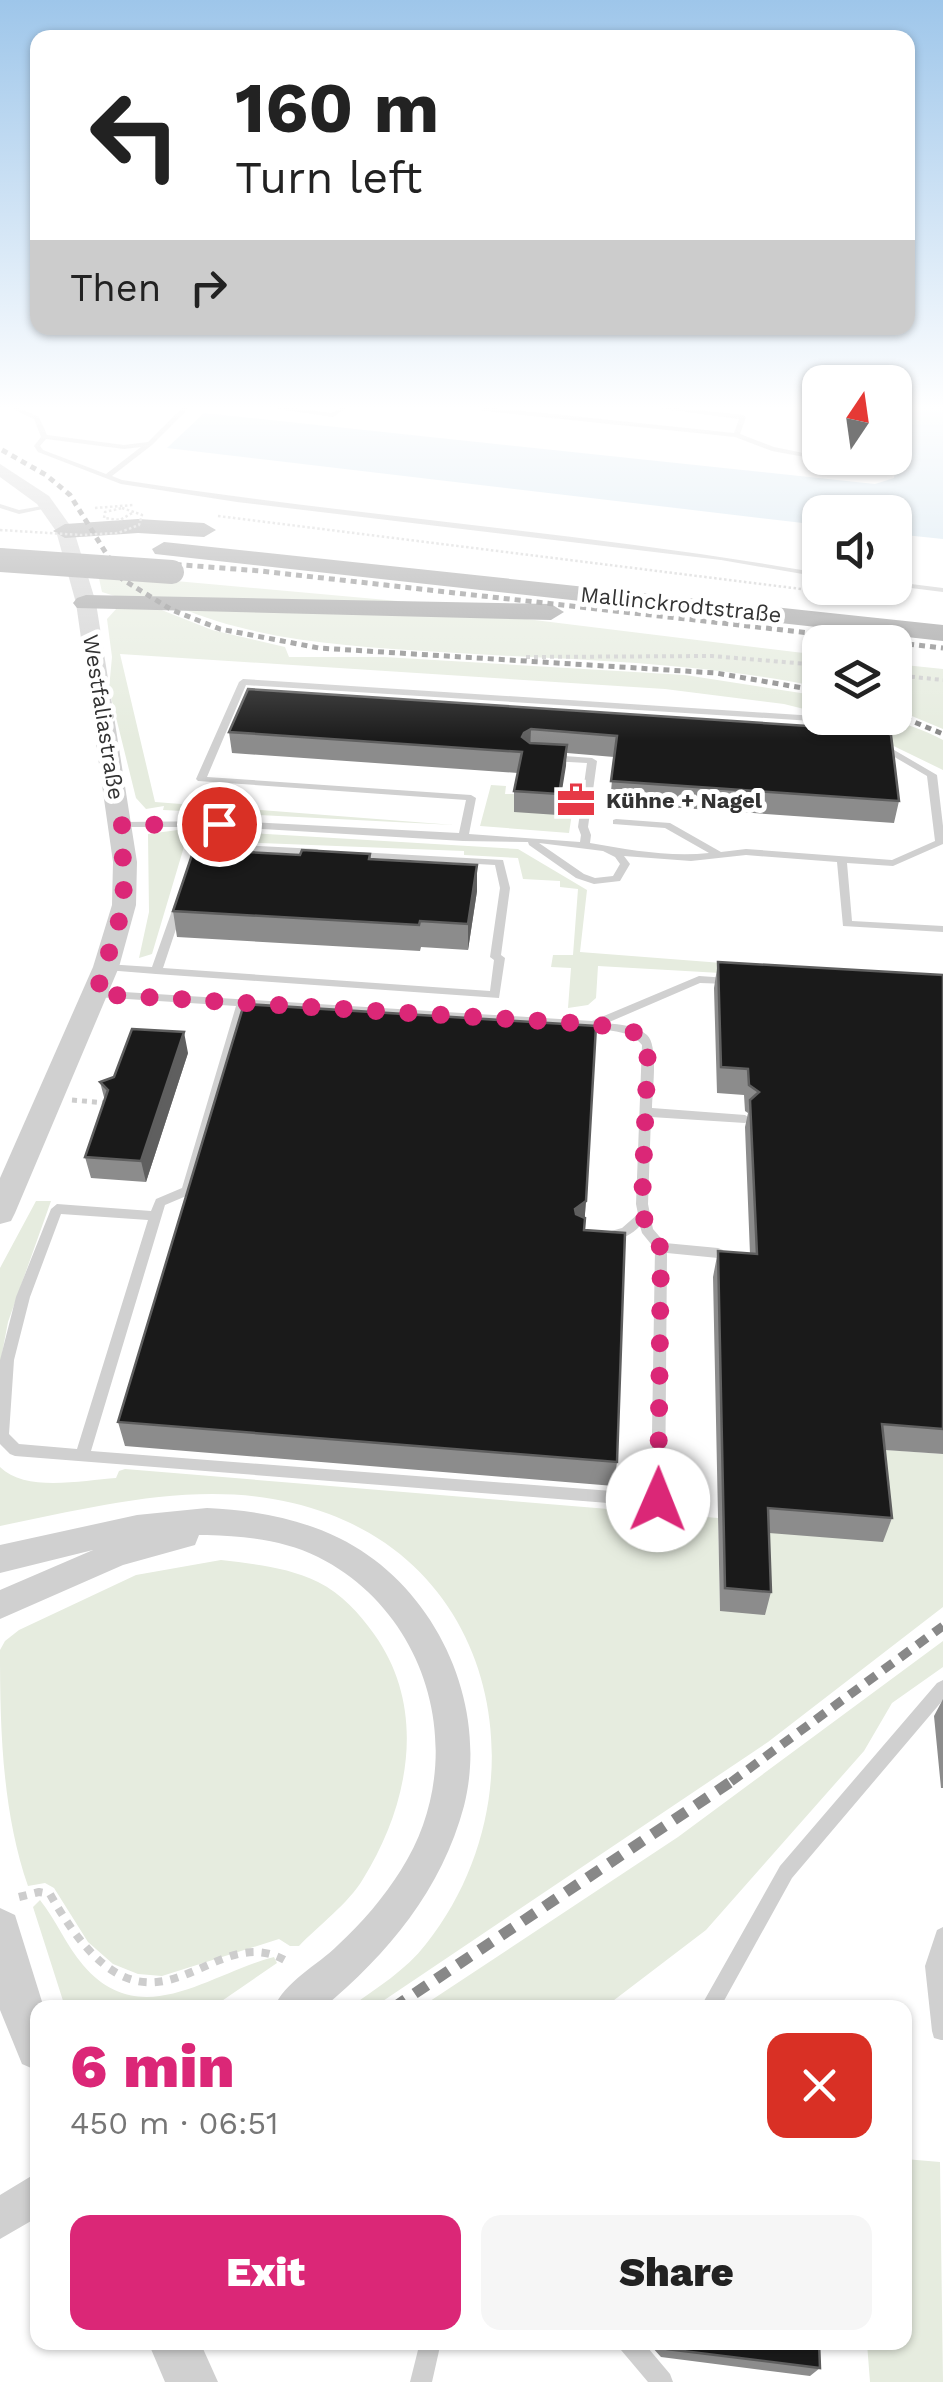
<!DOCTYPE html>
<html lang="en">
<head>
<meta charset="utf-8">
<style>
  :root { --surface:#fff; --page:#f6f6f6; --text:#222; --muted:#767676; --accent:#db2777 }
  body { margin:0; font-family:"Work Sans",sans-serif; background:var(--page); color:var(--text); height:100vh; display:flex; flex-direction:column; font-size:38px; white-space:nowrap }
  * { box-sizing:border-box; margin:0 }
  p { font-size:32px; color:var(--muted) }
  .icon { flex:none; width:55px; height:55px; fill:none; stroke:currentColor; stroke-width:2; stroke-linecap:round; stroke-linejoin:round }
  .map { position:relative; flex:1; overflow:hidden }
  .drawer { position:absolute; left:30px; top:2000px; width:882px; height:350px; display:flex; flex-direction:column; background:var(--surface); border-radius:20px; box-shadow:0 2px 8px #0004 }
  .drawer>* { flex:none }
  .hud { position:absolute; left:30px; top:30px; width:885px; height:305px; border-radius:20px; box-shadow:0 2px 8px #0004; background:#fff; color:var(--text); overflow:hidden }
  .needle { width:65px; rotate:13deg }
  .fabs { position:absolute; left:802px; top:365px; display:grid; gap:20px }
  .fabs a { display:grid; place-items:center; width:110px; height:110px; border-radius:20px; background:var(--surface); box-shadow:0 2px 8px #0004; font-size:50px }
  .pin { position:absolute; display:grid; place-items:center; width:85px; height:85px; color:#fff; margin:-42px; border:5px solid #fff; border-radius:50%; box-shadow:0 2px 10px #0007 }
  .me { position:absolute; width:110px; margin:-55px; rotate:1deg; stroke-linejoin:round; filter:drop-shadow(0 0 8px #0008) }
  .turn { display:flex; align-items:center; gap:35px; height:210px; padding:0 40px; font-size:45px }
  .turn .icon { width:130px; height:130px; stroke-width:2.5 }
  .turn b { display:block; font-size:70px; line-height:85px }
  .then { display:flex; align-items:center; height:95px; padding:0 40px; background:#0003; gap:20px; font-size:38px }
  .round { display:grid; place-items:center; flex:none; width:105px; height:105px; border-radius:20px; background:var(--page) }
  .summary { display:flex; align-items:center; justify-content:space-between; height:170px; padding:0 40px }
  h1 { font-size:60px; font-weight:800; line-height:75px; color:var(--accent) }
  .cta { display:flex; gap:20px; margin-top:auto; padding:20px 40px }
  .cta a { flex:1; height:115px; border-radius:20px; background:var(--accent); color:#fff; font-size:40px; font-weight:800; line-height:115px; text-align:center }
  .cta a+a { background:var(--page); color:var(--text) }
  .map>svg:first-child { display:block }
  .green { fill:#e6ecdf }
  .water { fill:#cfe2ee }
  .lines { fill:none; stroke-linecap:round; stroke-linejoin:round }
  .path-far3 { stroke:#cdcdcd; stroke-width:2.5; stroke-dasharray:2.5 2.5; stroke-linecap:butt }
  .path-far2 { stroke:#cdcdcd; stroke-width:4; stroke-dasharray:4 4; stroke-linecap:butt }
  .path-far1 { stroke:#cdcdcd; stroke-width:5; stroke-dasharray:5 5; stroke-linecap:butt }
  .path { stroke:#cdcdcd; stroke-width:8; stroke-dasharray:8 8; stroke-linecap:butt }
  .service { fill:#d0d0d0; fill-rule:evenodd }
  .minor { fill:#d0d0d0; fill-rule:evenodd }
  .tertiary { fill:#d0d0d0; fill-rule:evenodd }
  .trunk { fill:#a2a2a2; fill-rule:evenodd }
  .rail-far2 { stroke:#888; stroke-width:5; stroke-dasharray:6 5; stroke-linecap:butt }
  .rail-far1 { stroke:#888; stroke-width:9; stroke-dasharray:12 9; stroke-linecap:butt }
  .rail { stroke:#888; stroke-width:11; stroke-dasharray:15 11; stroke-linecap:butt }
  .path-bridge { stroke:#cdcdcd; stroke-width:2.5; stroke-dasharray:2.5 2.5; stroke-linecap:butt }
  .trunk-bridge { stroke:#a2a2a2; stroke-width:24 }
  .wall { fill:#8c8c8c }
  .shaded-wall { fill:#5f5f5f }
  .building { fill:#1a1a1a; stroke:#5f5f5f; stroke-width:2.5 }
  .route { stroke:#db2777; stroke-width:18; stroke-dasharray:0 32.4 }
  .labels { text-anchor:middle; stroke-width:10; stroke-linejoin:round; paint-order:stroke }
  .far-street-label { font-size:22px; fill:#333; stroke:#fff }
  .far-poi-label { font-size:22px; font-weight:bold; fill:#333; stroke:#fff; text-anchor:start }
</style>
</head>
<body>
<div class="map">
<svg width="943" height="2382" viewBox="0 0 943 2382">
  <rect width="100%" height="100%" fill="#fff"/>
  <path class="green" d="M98,574l344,31 -321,-7 -19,-6z
    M154,607l58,23 73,17 4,10h95l301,18 135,21v17l-36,-9 -119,-15 -545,-35 35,148 299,23 -291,-15 1,-4 -18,3 -10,-11 -27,-109 3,-32 -5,-38 10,-11z
    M178,607l340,11 302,37v32c-125,-26 -253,-27 -380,-35 -90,-6 -178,-10 -262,-45z
    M895,664l48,5v60l-48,-20z
    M836,718c44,0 67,1 107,22v30z
    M491,785l15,1 -1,8h70l-6,39 -89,-7z
    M185,829l333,20 69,41 -7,62 247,19 116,4v11l-345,-20 -2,32 -8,7 -20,3 3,-40 -20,-1 2,-12h20l5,-66 -18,-2v-6l-37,-2 -5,-21 -54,-3v-4l-278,-11 -34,114 -13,4 10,-46 -1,-78z
    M36,1201h15l-43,121 -8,42v-96z
    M874,1449l69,5v153l-175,135 -394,265h-24c27,-19 56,-37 76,-63 112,-141 82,-363 -97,-430 -108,-41 -221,-10 -329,12v-59c26,26 83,13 116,11l3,-7 6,-2 593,49 2,93 41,-79z
    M221,1560c33,4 67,7 97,22 24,12 41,31 56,52 54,75 35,171 -11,245 -15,25 -44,46 -64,67h-9l-11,-7 -117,37 -24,-2 -25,-10 -25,-22 -34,-54 -9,-5 -17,3c-26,-75 -28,-158 -28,-236l5,-9 14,-11 117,-55z
    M943,1641v26l-51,36 -28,48 -158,179 -101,77h-184l257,-170z
    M40,1900c16,20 26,45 43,65 58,68 125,9 191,-8l3,6 -64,44h-148l-32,-100z
    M905,2159l35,3 3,220h-73l-3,-39 38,-1z"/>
  <path class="water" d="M910,407h33v132l-48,-5v-22h-75v13l-653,-77 37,-35 671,71 19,-6z"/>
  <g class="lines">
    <path class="path-far3" d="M95,508l38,-3
      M218,516l679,85"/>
    <path class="path-far2" d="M526,657l186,-1 108,9
      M895,675l48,5"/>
    <path class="path-far1" d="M72,1100l34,3"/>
    <path class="path" d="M19,1897l20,-5 11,2c102,182 158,18 238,68"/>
    <path class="service" d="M8,407h9l22,10 8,18 77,10 24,-3 35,-35h7l-38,38 -40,31 10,4c232,36 467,53 698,93v4l-99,-17 -484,-58 -116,-18 -83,-32 -4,-6 7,-9 -7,-18zM46,439l78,10 17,-2 -35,27 -63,-24 -3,-4z
      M264,407h22l46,6 8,-6h8l-15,10z
      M486,407l248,26 5,-14 -91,-12h24l71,8 3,2 -6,17 34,13 93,19 -3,2 -92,-17 -37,-14 -252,-26 -3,-2z
      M0,504l19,6 29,-5 4,2 -33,7 -19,-6z
      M895,582l48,6v4l-48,-6z
      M243,679l573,37 48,19 -8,2 -44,-16 -566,-36 -39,92 264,18 5,3 -7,36 111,8 1,-7 -3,-8 9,-64 -36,-2 -5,-3 5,-3 41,3 5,3 -9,66 3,8 -1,8c39,7 79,14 119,10l-44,-25 -52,-4v-4l3,-1 54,4 51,29 25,-3 146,11 43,-19 -8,-65 -53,-31 -2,-2 5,-3 60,35 6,51v18l-50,22 -46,-3 5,58 91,5v6l-100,-6 -6,-64 -91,-7 -55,6 -67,-5 6,8 -10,17 -26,3 -18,-6 -47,-33 -1,-3 -65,-1 -235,-14h-109l-2,-2 5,-3 106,-1 231,12 7,-33 -268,-19 -2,-2 43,-97zM539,843l64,8 12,6 5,7 -7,12 -18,2 -11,-4z
      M199,843l118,6 5,3 -5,3 -114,-6 -5,16h-8l-1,-2 5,-17z
      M357,852l146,8 7,28 -9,67 4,3 -6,40 -343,-24 -50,-4 -5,-3 5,-3 46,3 22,-62 5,-3 5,3 -21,63 327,23 4,-31 -4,-3 10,-69 -5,-23 -142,-8 -1,-2z
      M699,976l29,2 5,3 -5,3 -28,-1 -93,40c13,2 29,2 40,12 12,11 5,57 5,73l93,7 6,4 -6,4 -94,-6 -3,87 5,25 12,14 53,5 5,2 1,3 -1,3 -5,2 -51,-5 -2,248 -2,5 -5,1 -643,-51 -5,-2 -10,-10v-84l16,-63 35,-88 6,-5 94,7 5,-12 26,-11 54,-182 -140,-9 -5,-4 1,-3 500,31zM247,1006l346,23c18,2 37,1 49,16l-6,159 2,10 -16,14 -18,5 -1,3 1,3c14,3 26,-3 36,-13l2,7 13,16 -4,245 -560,-43 74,-246 26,-11 2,-3zM61,1214l87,6 -71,229 -58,-5 -10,-10 5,-74 16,-63z
      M943,1680v20l-151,178 -72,130h-20l80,-142 157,-183z
      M943,1927v113h-2l-7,-2 -2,-7 -7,-65 12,-36z
      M420,2342h21l-9,40h-22z
      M619,2342h24l27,32 3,8h-25l-27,-32z"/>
    <path class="minor" d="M207,1508c46,2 91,10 132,30 96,47 151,165 125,268 -22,83 -76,148 -141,202h-49c10,-26 44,-43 64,-63 24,-22 46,-48 63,-75 69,-108 32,-255 -83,-313 -34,-17 -73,-21 -111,-22h-8l-4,10 -72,20 -123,54v-29l93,-40 -93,23v-28l137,-30z
      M38,2172v45l-38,22v-44z"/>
    <path class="tertiary" d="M0,464l49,32 25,35 22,72 41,259 -1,43 -17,62 -104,246 -4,8 -11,3v-46l93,-211 19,-62 1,-43 -37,-259 -20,-72 -19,-27 -37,-27z
      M0,1908l15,7 29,93h-6v63l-16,-7 -22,-54z
      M148,2342h52l18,40h-53z"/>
    <path class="trunk" d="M138,519l66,4 12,7 -12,7 -66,-4 -73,5 -12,-7 12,-7z
      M164,542l779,83v16l-788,-87 -3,-5z
      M86,595l465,9 13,8 -13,8 -474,-12 -4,-5 4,-5z"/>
    <path class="rail-far2" d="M2,450l44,25 24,20 52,84 50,31 48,19 99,19 397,25 104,18
      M0,551l261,20 682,77
      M895,714l48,20"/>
    <path class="rail-far1" d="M731,1782l212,-156"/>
    <path class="rail" d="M393,2008l342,-229"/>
    <path class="path-bridge" d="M122,508l12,4 -14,8 -16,-2 1,-6z
      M0,530l81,5 37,-2 21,-8 3,-10 -8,-3"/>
    <path class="trunk-bridge" d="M0,560l172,12"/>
  </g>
  <path class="wall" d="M248,689l636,42 15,70 -5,22 -284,-20 4,-46 -47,-4 -9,62 -44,-3v-21l4,-18 -286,-20 -3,-21z
    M370,854l1,5 106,6v26l-9,59 -47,-3 -1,4 -243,-14 -4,-26 127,-56z
    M718,962l225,13v479l-58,-4 7,68 -9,24 -114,-9 2,59 -6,23 -45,-4 -7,-334 5,-26 32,3 -5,-127 3,-14 -3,-2 -1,-16 -27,-2 -3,-105z
    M596,1026l-12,204 33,232 -3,24 -489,-40 -7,-24z
    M188,1053l-42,129 -55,-4 -6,-21 20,-56 -5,-19z
    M943,1699v89h-2l-7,-72z
    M651,2342h168l1,26 -10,8 -149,-19 -10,-11z"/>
  <path class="shaded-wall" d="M531,729l-1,21 -8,-13 2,-4z
    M567,745l-1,21 -8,49 1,-21z
    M477,865v26l-9,59v-26z
    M184,1032l4,21 -42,129 -5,-21z
    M586,1201l-2,26 -11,8 2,-26z"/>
  <path class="building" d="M248,689l636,42 7,4 8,66 -288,-20 6,-45 -86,-7 -7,4 -2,4 8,6 37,2 -8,49 -45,-3 8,-39 -293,-20z
    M194,849l106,6 2,-5 68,4 -1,5 108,6 -9,59 -48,-3 -1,4 -246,-14z
    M718,962l225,13v454l-61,-5 10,94 -124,-10 3,84 -46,-4 -7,-337 39,3 -7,-154 9,-8 -10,-7 -1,-16 -27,-2z
    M244,1004l352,22 -10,175 -11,8 1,5 9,4 -1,12 41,3 -8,229 -499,-40z
    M132,1029l52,3 -43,129 -56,-4 23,-67 -8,-8 14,-5z
    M661,2342h158l1,26 -153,-19z"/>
  <linearGradient id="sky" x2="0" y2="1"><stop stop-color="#9ec6ea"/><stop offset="0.55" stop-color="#fff"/><stop offset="1" stop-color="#fff" stop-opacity="0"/></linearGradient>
  <rect width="943" height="741" fill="url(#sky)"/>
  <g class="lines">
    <path class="route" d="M219,824l-97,1 2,80 -28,89 496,30 38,6 14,8 4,7 -6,159 4,26 15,18 -3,252"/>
  </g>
  <defs>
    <g id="office-bare" transform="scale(3)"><path d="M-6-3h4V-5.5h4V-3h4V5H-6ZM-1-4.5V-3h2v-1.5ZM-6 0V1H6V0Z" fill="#e63946" stroke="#fff" stroke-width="2.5" paint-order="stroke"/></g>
  </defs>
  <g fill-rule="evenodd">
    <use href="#office-bare" x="576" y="800"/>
  </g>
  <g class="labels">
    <g class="far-street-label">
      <text transform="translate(681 604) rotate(6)" y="8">Mallinckrodtstraße</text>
      <text transform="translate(104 717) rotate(81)" y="8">Westfaliastraße</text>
    </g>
    <g class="far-poi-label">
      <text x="606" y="808">Kühne + Nagel</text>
    </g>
  </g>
</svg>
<div class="fabs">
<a><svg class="needle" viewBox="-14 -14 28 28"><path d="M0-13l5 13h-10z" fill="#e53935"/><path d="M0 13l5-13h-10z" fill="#767676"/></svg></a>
<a><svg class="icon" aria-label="sound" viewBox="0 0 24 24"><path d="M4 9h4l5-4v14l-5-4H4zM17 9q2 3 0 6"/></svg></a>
<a><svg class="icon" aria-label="layers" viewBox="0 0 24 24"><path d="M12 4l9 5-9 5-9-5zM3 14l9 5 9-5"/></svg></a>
</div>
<div class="pin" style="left:219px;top:824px;background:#d93025"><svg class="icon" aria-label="arrive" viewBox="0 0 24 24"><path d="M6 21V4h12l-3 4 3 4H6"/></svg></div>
<svg class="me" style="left:658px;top:1500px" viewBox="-20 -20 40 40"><circle r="19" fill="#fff"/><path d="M0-13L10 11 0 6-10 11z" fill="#db2777"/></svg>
<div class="hud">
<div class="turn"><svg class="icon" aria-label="left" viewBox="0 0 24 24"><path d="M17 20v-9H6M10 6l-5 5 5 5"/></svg><div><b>160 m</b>Turn left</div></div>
<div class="then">Then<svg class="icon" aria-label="right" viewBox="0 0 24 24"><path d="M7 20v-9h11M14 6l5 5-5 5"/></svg></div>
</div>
<section class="drawer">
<div class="summary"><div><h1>6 min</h1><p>450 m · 06:51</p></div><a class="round" style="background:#d93025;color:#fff"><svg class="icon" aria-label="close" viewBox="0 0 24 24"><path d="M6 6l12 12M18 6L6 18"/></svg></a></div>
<div class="cta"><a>Exit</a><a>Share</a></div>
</section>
</div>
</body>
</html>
